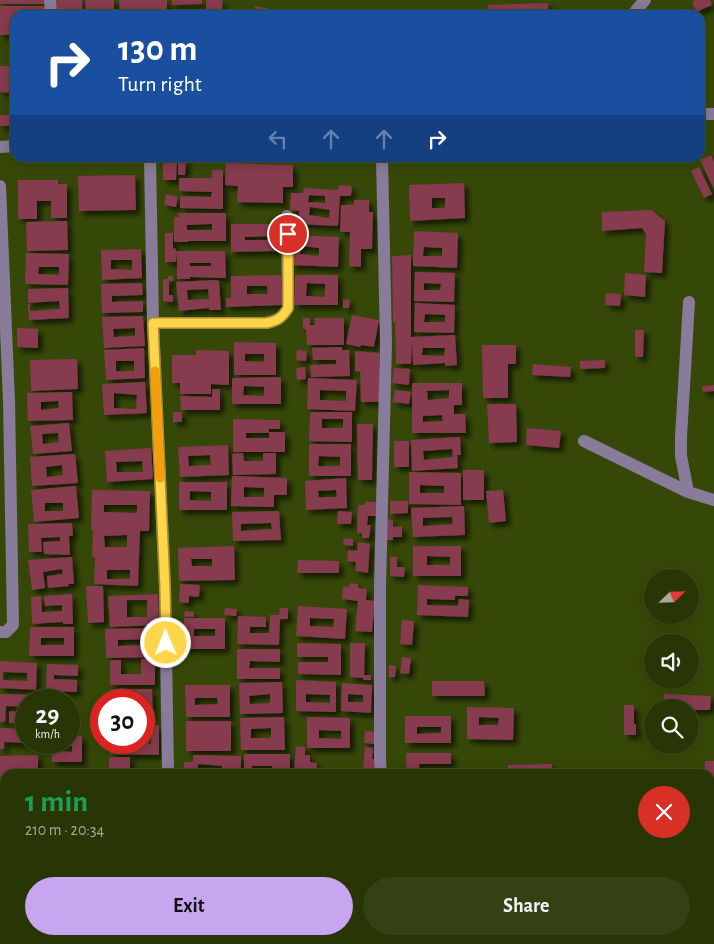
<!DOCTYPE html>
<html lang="en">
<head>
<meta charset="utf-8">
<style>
  :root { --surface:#283606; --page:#344114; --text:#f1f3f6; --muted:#a5ab9b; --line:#445028; --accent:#c7a6ef }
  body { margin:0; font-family:"Alegreya Sans",sans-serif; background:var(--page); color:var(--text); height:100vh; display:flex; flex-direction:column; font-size:19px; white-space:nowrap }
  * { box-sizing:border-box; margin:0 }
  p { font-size:16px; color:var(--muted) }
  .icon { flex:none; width:28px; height:28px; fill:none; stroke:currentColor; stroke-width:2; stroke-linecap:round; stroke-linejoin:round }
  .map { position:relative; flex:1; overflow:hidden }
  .sheet { position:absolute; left:0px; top:769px; width:715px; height:176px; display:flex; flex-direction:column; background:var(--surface); border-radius:15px 15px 0 0; box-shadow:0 2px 12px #0003,0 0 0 1px var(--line) }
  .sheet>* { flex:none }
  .top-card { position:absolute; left:10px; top:10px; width:695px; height:152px; border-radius:15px; box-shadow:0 2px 12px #0003,0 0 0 1px var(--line); background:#1a4fa0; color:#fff; overflow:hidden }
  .needle { width:32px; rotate:67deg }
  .fabs { position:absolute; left:644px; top:569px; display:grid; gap:10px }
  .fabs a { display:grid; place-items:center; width:55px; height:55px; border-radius:50%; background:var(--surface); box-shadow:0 2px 12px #0003,0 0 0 1px var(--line); font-size:25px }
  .speed { position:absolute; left:15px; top:689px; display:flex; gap:10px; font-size:25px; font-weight:700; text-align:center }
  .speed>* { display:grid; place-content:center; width:65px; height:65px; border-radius:50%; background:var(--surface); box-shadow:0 2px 12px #0003,0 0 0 1px var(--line); line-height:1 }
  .speed small { font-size:12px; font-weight:400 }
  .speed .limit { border:8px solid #d22; background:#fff; color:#111 }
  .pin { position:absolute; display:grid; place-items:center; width:42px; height:42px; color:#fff; margin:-21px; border:2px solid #fff; border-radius:50%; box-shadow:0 1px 5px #0007 }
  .me { position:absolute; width:55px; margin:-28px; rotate:359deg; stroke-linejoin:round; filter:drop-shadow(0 0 4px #0008) }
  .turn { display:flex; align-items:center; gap:18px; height:105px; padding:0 25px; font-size:22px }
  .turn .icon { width:65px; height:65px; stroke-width:2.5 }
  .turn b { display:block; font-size:35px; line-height:42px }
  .lanes { display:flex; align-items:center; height:48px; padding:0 25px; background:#0003; justify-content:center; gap:25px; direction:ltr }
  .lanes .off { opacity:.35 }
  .round { display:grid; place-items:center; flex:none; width:52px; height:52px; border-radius:26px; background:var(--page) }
  .headline { display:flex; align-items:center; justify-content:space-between; height:85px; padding:0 25px }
  h1 { font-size:30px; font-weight:700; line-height:38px; color:#1e9e55 }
  .primary-button { display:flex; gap:10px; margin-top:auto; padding:10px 25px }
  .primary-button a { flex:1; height:58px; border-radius:30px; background:var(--accent); color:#111; font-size:20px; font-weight:700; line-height:58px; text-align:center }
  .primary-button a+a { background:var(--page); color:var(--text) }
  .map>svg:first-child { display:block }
  .building { fill:#873a4f; fill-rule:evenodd; filter:url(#shadow) }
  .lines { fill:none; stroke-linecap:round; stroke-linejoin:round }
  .minor { stroke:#897b9a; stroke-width:12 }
  .route-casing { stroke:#a68a30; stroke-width:12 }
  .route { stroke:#ffd54a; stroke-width:9 }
  .slow { stroke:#f59e0b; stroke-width:9 }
</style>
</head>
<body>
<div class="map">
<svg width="714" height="944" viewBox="0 0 714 944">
  <defs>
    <filter id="shadow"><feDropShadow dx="4.5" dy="4.5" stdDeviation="2.5" flood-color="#0009"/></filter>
  </defs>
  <rect width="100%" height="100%" fill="#364808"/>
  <path class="building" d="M0,0h47v4h-47z
    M55,0h27l1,15h-28z
    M85,0h29v15h-28z
    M119,0h48v11l-47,2z
    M172,0h30v4l-30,1z
    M206,0h16l1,15h-17z
    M696,0h14l2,5 -16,7 -4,-10z
    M548,3v12h-59l-1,-10z
    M0,6h47v9h-32v20h-15z
    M255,6l12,2 -1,7h-12z
    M173,10h30l1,5h-31z
    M0,66h15v27l-15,-1z
    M0,115h15v11h-15z
    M711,155l3,7v27l-14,-29z
    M169,159h8l-1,21h-13v-17h6z
    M178,160h8l-1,15h-7z
    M226,163l67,2v22h-10v16l-46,-1 1,-16 -13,-1z
    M699,167l13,27 -8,4 -13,-27z
    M212,170h11v39l-43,-1v-12l31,1 1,-5 -33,-1v-13h33z
    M135,175l1,35 -57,1 -1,-35z
    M18,180h40v4h9v34h-16v-17h-14v18h-19z
    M464,183l1,35 -55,3 -1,-36zM432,198h13v10h-13z
    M339,185l13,1 -1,10h-11l-2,30 -39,-2v-13l-9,-1 1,-17h12l1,-5 34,2zM309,195l16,1v7l-17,-1zM310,207l20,3 -1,8 -20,-3z
    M166,194l12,3 -2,10 -12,-2z
    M354,200h15v12h4l-1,37h-11v18l-12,-1 1,-34h-10l1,-27h13z
    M651,210l14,11 -3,52 -18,-1 2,-38 -4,-6 -40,3v-19z
    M178,213h48v28h-38v1h-14v-25h5zM212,224v6h-25v-5z
    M67,221l1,29 -41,1 -1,-29z
    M231,224h46v12l-32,1v3h32v11l-46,1z
    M414,231l44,2 -1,35 -44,-2zM424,247l18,1v8h-19z
    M165,233h8v15l3,1v2h49l1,27 -36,-1v2h-13v-26l-1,9h-11zM190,263h21v3h-21z
    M292,235l47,2 -1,30 -47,-2zM300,246l19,2v8l-19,-2z
    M141,249l1,29 -40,2 -1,-30zM111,260h21v10l-21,-1z
    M26,253l43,1 -1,31 -43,-1zM39,267h20v8l-21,-1z
    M411,255v82l44,-2 2,30 -12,1v-3l-32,2 -1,-25 -1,24h-15l-1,-42h-2l-1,-66zM423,348h22l-1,8 -22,-1z
    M415,272l40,1 -1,29 -40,-1zM424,283l17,1 -1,6h-16z
    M625,273l21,2 -1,22 -21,-2z
    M281,275l1,30 -56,2v-9h5v-22zM247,286h20l1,8h-21z
    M295,275h43v30h-44zM307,283l18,1v13l-19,-1z
    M168,276h5v5h-4v14h4v7l-10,-1v-22h5z
    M215,280l4,1 2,29h-12v-2l-30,3 -3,-29zM208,289l1,10 -21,1 -1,-10z
    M142,283l1,12 -31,1v6l31,-1v11l-41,1 -1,-29z
    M68,288l1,30 -40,2 -1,-16h2v7l30,-2 -1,-8 -31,2v-14z
    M606,293l15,1 -1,12 -15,-1z
    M343,299l7,1 -1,8h-6z
    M415,303l40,2 -1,28 -40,-1zM425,314l20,1v7h-21z
    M352,315l27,5 -5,27 -13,-2 -1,2 -14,-3z
    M143,316l2,30 -41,2 -2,-31zM135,328v8l-21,1 -1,-8z
    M303,318h7v7h5l-1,-7h30v27h-37l-1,-16h-3z
    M17,328l21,1v19l-21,-1z
    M635,330h9l-1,27h-8z
    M234,342l42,1v32h-42zM245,354h19v8l-19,-1z
    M482,345h34v19h-8v34h-25z
    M342,347v3h7l1,26 -39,1 -1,-12 26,-1v-4h-23l-1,-12z
    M144,348l1,30 -39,2 -2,-30zM116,361h18v10h-18z
    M196,350l33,1v34l-18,-1v10h-31v-11h-8v-28h24z
    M297,350l10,1 -1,10 -10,-1z
    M355,351l24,2 1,49h-19l-1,-30h4l-9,-1z
    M77,359l1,30 -47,2 -1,-31z
    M605,360v8l-25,1v-8z
    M533,364l38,3 -1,10 -38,-2z
    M305,367l1,12 -9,1 -1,-12z
    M394,368l16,1 -1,16 -17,-2z
    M281,377v27h-49v-26zM244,386l20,1v9l-21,-1z
    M308,378l49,2 -2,31 -48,-2zM320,390l26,1v10l-26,-1z
    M145,382l2,31 -43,2 -2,-31zM114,393l23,2 -1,14 -22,-1z
    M412,383h50v22h-8v9h11l1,19h-54zM449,390v8l-21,2 -1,-9zM442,415l1,6 -20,1v-6z
    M714,385v6l-11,1 -1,-6z
    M212,389h8v21h-39l-1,-14 32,1z
    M395,390l16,2 -2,12 -16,-2z
    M72,392l1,28 -45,1 -1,-28zM58,401l1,7 -18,2v-8z
    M487,404h29l1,38 -28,1z
    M173,412h9v10h-9z
    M310,412h42v30l-43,-1zM322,419h21v9h-21z
    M233,419l47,1v9h-11v3h16v20h-52zM246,433h23v5h-23z
    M69,423l3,28 -39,3 -3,-28zM58,433l1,9 -16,2 -1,-10z
    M357,424h16l-1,56h-14z
    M527,428l34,3 -2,17 -33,-3z
    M460,437l1,18h-4l1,13 -46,3 -1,-31zM452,449l1,8 -29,3 -1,-9z
    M394,441h15v26h-15z
    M309,444h42v32h-42zM319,456l21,1v9h-22z
    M228,445l1,30 -49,2 -2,-30zM210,455l1,10 -22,1 -1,-10z
    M151,448l2,31 -46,3 -2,-31zM142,461l1,11h-26l-1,-10z
    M243,453l1,8h19v-8h13v21l-43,1 -1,-21z
    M75,454l3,29 -46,3 -2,-29zM62,465l1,10 -16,2 -1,-10z
    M463,470h21v30h-21z
    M409,472l52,1v32l-52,-1zM420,485l24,1v7h-24z
    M232,476l55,2v17h-13v12l-43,-1zM244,487l20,1v9h-20z
    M346,478l1,30 -41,2 -1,-29zM336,490l1,7h-18l-1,-6z
    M179,482h48v28h-48zM190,491l21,1v9l-21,-1z
    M76,486l3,32 -45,4 -3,-32zM45,503h18v8h-18z
    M92,490l58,1 -1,40h-9l-2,55 -44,-2 1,-27h-3l1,-27h-2zM104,505h33v8l-33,-1zM127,535v12h-22l-1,-11zM107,570h23v9h-23z
    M503,490l3,31 -17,2 -3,-32z
    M390,501h18v12l-18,1z
    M365,502h11v14h-8l-1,9h4l-2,13h-7v-5h-5l1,-28h7z
    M464,506l1,29 -52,2 -2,-29zM452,517l1,7 -30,2v-8z
    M279,511l2,29 -48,1 -1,-29zM271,523l1,6 -31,2v-7z
    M338,511l14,1 -1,12h-14z
    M387,519l6,1v7l9,-1v11h-9v3h-7z
    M72,523l1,13h-4l1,19 -26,-1 -1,-12 17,-1v-4l-19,1 1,14h-13l-1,-28z
    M344,538l9,1v7l-10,-1z
    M358,542l12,2 -2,29 -13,-2 1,-9 -9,-1 1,-11 9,1z
    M234,546l1,34 -56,1 -1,-33zM191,559h21v7h-20z
    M413,546h48v30h-48zM427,556l23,1v8h-23z
    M72,557l2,27h-6l1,2 -21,2 -1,-12 16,-2 -1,-5 -19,3 2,16 -13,2 -4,-30z
    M390,557h7v10h8l-1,10 -14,-1z
    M298,560l41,1v12h-42z
    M350,583l8,1v4l9,1 -1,11 9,1 -3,31 -17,-1 3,-30 -16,-2 1,-13 6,1z
    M180,584l20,1 -1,12 -10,-1v7l-10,-1z
    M418,585l50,2v9h-13v4l-28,-1v6l31,1 1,-7 10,1 -1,17 -51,-2z
    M86,586h17l1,36 -16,1z
    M72,594l1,30h-10v-2l-31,2 -1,-27 10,-1 1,16 20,-1v-6l-17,1 -1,-10z
    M158,594l1,31 -49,2 -2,-31zM127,600h20v17h-20z
    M298,606l49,3 -2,30 -49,-3zM310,618l24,1 -1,8 -23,-1z
    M225,608l12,1 -1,7 -12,-1z
    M280,608h8v11h-8l-1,26 -42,-1 1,-28 28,1v10h-16v6h19l1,-18h9z
    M185,611l9,1v5l-10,-1z
    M184,618h41v31h-41zM194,629h21v7h-21z
    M402,620l12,1 -2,24 -12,-1z
    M30,627h44v29h-45zM41,638h23v7h-23z
    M159,628v29l-53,1 -1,-29zM152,639v9h-12v-3l-22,1v-6z
    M297,643l44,1v31l-43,-1v-12h30v-5h-31z
    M350,643h15l-1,32h7v5h-8v-2l-13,-1z
    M237,649h43v13l-30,-1 -1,7h31v11h-43z
    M402,657l9,1 -2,16 -9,-1z
    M141,659h14v26h-45v-25h11v14h20z
    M0,661l37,2 -1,27 -36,-2zM3,672l24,1v8l-24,-1z
    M47,664l31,1v11l-24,-1v4l23,1v12l-31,-1z
    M389,665l7,1 -1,11h-6z
    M296,680l40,2v30l-40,-1zM306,694l24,1v8l-24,-1z
    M432,681h52l1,15h-53z
    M282,682l1,31 -43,1 -1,-31zM270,694v9l-20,1 -1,-8z
    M342,683l30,2 -1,28 -30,-2zM348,694l15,1v7h-15z
    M185,685h45v32h-44zM195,698h22l1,6 -23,1z
    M111,689h41l1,31h-9v-20h-33z
    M0,694l41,1v5h-15v7l-20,-1 -1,16h-5z
    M664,694l47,2 -1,14h-20v-2h-9v-4l-17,-1z
    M624,705h10v19h2v11h-12z
    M467,707l47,1 -1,32 -46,-1zM479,717l20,1 -1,7h-19z
    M9,711l17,1v11h-17z
    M405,716h46v27h-46zM417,727h24v6l-24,1z
    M284,717l1,33h-44l-1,-32zM271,728v10h-20v-9z
    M307,717l43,1v30h-43zM319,730l22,1v8l-22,-1z
    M186,721h45v30h-45z
    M95,724l6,1v8h-6z
    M144,725h15v30l-49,-1 1,-12 40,2v-7h-7z
    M0,728l26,1v14l-22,-1v7h-4z
    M365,731l10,1 -1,12 -10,-1z
    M69,736h13v26h-30v-20h17zM61,746h11v6l-11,-1z
    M31,742h14v7l-14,-1z
    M296,746l9,1v8h5v7l7,1 -1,11 -22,-1z
    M365,747l8,1 -1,11h4l-2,11 -11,-1z
    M406,753h45v11h-32l1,10h-13z
    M244,754h46v20h-25v-2h7v-6h-20l1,8h-9z
    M38,755v19h-33v25h-5v-43z
    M193,755l48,1v18h-19v-8l-24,-2 -1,10h-13v-12h9z
    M109,757h21v17h-21z
    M705,761h9v24h-4v-11h-5z
    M552,764v10h-9v-3l-27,-1v4h-8v-9z
    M710,841h4v19h-4z
    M0,870l5,11v38l-5,2z
    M710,897h4v7h-4z
    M176,940l1,4h-37v-2z
    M575,940h12l-1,4h-12z"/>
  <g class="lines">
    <path class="minor" d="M50,0l1,15
      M633,15l4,-6 8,-9
      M700,114h14
      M0,147l15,-1
      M150,158l3,165 12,264 3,187
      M0,186l9,215 4,224 -7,7h-6
      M153,323h113c11,-2 16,-5 22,-15l-1,-92
      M584,441l104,51 26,8
      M688,492l-7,-36v-19l8,-135
      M381,774l-1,-14v-174l6,-243 -4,-185
      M710,800h4
      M0,830h5"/>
  </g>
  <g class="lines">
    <g class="route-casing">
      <path id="route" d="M166,643l-1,-56 -12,-264h113c11,-2 16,-5 22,-15v-74"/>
    </g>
    <use href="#route" class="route"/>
    <path class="slow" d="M155,371l5,107"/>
  </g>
</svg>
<div class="fabs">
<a><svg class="needle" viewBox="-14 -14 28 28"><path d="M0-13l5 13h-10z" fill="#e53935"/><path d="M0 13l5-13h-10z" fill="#a5ab9b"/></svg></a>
<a><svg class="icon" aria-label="sound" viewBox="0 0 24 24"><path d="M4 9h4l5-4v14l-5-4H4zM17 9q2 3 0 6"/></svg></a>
<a><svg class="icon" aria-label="search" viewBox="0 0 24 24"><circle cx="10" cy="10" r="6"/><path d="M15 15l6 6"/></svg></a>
</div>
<div class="speed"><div>29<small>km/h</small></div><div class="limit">30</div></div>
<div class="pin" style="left:288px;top:234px;background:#d93025"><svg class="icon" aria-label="arrive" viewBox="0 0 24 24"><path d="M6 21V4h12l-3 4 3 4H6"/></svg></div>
<svg class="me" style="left:166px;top:643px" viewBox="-20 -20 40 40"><circle r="17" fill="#ffd54a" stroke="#fff" stroke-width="3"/><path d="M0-11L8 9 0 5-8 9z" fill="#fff"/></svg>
<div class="top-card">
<div class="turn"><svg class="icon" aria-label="right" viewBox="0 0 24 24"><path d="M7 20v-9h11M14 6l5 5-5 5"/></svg><div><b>130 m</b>Turn right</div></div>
<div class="lanes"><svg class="icon off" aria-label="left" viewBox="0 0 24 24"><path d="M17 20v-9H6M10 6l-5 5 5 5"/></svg><svg class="icon off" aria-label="ahead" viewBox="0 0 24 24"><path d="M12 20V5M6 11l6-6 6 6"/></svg><svg class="icon off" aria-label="ahead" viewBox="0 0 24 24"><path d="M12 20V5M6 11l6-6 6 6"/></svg><svg class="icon" aria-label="right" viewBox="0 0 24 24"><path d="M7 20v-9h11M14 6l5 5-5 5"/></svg></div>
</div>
<section class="sheet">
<div class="headline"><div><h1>1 min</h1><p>210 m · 20:34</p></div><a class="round" style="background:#d93025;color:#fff"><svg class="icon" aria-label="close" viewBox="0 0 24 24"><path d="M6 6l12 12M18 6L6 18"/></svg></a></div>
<div class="primary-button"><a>Exit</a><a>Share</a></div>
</section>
</div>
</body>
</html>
